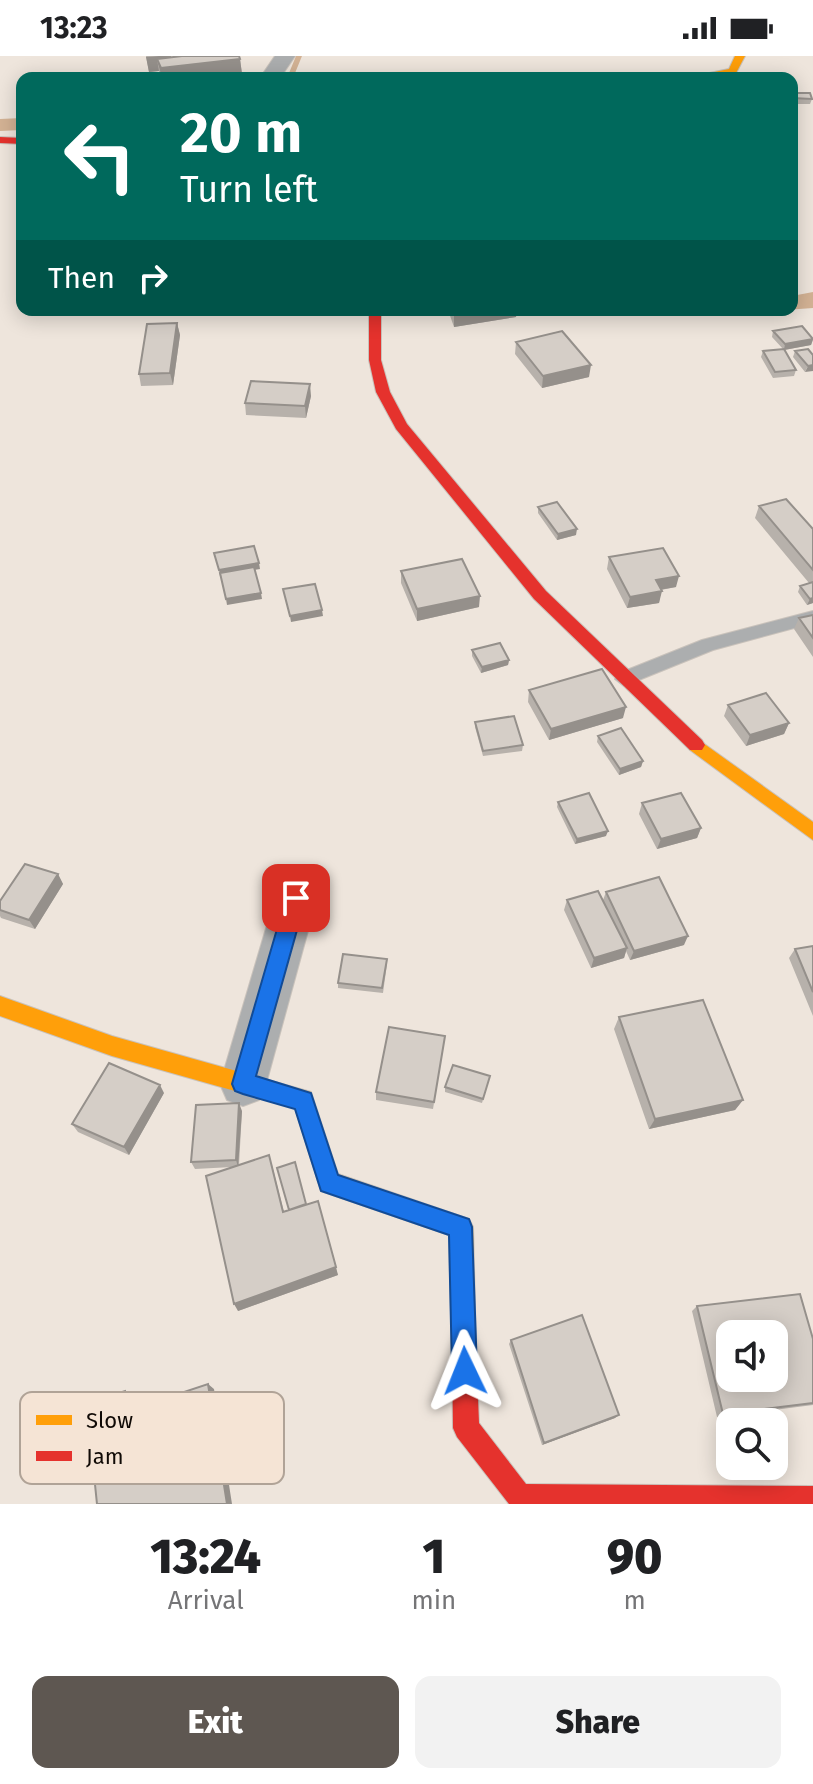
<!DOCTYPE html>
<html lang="en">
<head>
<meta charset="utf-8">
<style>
  :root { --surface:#fff; --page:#f2f2f2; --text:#202124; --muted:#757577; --accent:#5e5751 }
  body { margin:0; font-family:"Fira Sans",sans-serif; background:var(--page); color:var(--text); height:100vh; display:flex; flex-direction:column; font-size:30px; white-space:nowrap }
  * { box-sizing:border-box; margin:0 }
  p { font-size:26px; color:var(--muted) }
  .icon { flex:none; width:44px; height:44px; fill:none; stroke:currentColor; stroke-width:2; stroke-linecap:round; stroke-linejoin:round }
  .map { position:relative; height:1448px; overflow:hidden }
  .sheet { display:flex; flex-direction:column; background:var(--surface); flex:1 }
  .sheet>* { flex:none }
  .banner { position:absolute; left:16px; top:16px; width:782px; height:244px; border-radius:16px; box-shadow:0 4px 20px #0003; background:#00695c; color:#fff; overflow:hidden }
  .buttons { position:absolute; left:716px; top:1264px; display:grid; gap:16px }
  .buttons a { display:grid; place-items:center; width:72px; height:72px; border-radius:16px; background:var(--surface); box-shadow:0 4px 20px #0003; font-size:40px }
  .pin { position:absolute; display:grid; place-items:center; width:68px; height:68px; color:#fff; margin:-34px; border-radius:16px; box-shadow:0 4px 12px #0006 }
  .me { position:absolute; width:88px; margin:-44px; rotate:358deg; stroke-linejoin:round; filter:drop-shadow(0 0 6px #0008) }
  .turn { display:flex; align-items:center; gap:28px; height:168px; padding:0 32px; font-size:36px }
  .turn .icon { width:104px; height:104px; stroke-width:2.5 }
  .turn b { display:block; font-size:56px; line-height:68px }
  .then { display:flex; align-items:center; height:76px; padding:0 32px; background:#0003; gap:16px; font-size:30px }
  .eta { display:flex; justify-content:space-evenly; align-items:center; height:136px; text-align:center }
  .eta b { font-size:48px; font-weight:800; line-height:56px }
  .button { display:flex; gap:16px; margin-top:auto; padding:16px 32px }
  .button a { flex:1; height:92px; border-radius:16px; background:var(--accent); color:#fff; font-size:32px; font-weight:800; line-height:92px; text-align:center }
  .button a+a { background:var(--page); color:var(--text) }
  .status { display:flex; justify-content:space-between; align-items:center; height:56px; padding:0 40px; background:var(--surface); direction:ltr }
  .status svg { height:22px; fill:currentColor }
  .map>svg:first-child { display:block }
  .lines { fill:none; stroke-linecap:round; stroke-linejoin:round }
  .stream { fill:#d3b294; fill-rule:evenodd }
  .canal { fill:#d3b294; fill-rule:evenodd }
  .lane-casing { stroke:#c9c2bb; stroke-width:2 }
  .street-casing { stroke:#c9c2bb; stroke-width:2 }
  .slow-casing { stroke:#c9c2bb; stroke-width:2 }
  .jam-casing { stroke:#c9c2bb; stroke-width:2 }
  .lane { fill:#acaeaf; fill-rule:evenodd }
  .street { fill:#acaeaf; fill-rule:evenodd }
  .slow { fill:#ff9f0a; fill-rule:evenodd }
  .jam { fill:#e5322d; fill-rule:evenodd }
  .wall { fill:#b7b1ab }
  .shaded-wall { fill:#95908b }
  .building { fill:#d5cec7; stroke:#95908b; stroke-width:2; fill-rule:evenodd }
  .route { fill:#1a73e8; stroke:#114b97; stroke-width:2 }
  .key { fill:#f5e4d5; stroke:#b0a397; stroke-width:2 }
  .key-label { font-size:22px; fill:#100a06 }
</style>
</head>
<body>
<div class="status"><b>13:23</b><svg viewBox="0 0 49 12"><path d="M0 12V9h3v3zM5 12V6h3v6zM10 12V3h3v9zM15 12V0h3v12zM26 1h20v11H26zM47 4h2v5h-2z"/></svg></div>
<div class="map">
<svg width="813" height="1448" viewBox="0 0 813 1448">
  <rect width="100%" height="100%" fill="#eee5dc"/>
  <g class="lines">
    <path class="stream" d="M296,0h6l-9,22h-6z"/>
    <path class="canal" d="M22,62v12l-22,1v-12z
      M813,236v16l-28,2h7v-14z"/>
    <g class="lane-casing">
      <path id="lane" d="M813,555v12l-100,27 -89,36 -9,-7 2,-5 85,-34z"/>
    </g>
    <g class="street-casing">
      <path id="street" d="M275,0h20l-15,22h-20z
        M296,824l15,5 6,13 -51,186 -7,16 -16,6 -16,-6 -7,-16 55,-186 6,-13z"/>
    </g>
    <g class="slow-casing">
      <path id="slow" d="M735,0h10l-9,17 -51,5 44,-9z
        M696,682l117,84v18l-123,-90 -3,-5 3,-5z
        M0,940l112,40 199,56 27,82 131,45 4,8 3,123 -3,9 -9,3 -9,-3 -3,-9 -3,-115 -128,-44 -26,-83 -183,-52 -112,-40z"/>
    </g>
    <g class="jam-casing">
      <path id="jam" d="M0,81l22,1v6l-22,-1z
        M369,254h12v50l9,32 17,32 139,167 156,149 3,5 -3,5h-12l-156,-151 -138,-170 -20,-37 -7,-32z
        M464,1282l9,3 3,9 3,73 47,61 287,2v18h-304l-52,-67 -4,-9 -1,-78 3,-9z"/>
    </g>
    <use href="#lane" class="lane"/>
    <use href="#street" class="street"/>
    <use href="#slow" class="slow"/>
    <use href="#jam" class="jam"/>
  </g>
  <path class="wall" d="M146,0l94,3 2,15 -34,4h-47l-2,-7 -10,1z
    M792,37l20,6 -2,5h-18z
    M448,254h69l-1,7 -62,10z
    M177,267l3,12 -7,50 -32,1 -2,-12z
    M773,275l40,9 -2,5 -27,5 12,20 -2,6 -21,2 -12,-21 2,-6 20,-2 -11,-12z
    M516,286l73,35 -47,11 -27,-34z
    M795,295l18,4 -8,17 -12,-15z
    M311,340l-5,22 -60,-3 -1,-12z
    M759,450l54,23v74l-6,2 -9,-13 2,-6 9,-3 -54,-65z
    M538,451l38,28 -19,5 -19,-27z
    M609,501l67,30 -15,3 -2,13 -32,5 -20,-39z
    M401,515l78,36 -62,14 -16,-38z
    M813,559v42l-19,-28 5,-11z
    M472,594l37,10 -1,5 -27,8 -9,-17z
    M529,634l94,28 -74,22 -21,-38z
    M728,649l61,18 -5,11 -38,12 -22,-30z
    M475,666l48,23 -1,6 -39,5 -8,-29z
    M598,680l45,25 -2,6 -22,8 -22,-33z
    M558,746l48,34 -31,8 -18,-37z
    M642,747l59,25 -4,10 -40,11 -18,-35z
    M58,818l5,10 -28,45 -34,-11 -1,-2v-15z
    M606,836l78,53 -54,15 -4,-9 -2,7 -33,10 -27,-58 3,-10h36z
    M813,890v70l-24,-58 6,-9z
    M387,908l-4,29 -45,-5v-5z
    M619,961l124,83 -8,10 -86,19 -35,-100z
    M445,980l-12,73 -57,-9v-8z
    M490,1020l-8,27 -37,-11v-5z
    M164,1037l-35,62 -51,-23 -6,-8z
    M242,1055l-3,54h33l12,47 22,-8 32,71 -100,36 -6,-144 -37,2 -4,-7z
    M697,1250l116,33v66l-96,12 -25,-106z
    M511,1284l104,78 -73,27 -33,-101z"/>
  <path class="shaded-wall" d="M159,0h12l2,11 67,-8 2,15 -34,4h-46l-5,-19 2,12 -10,1 -3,-15z
    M487,254h30l-1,7 -62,10v-12z
    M177,267l3,12 -7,50 -3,-12z
    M813,283l-2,6 -27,5 1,-6z
    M591,309l-2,12 -47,11 1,-12z
    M813,309v6l-8,1 3,-6z
    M310,328l1,12 -5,22 -1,-12z
    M577,473l-1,6 -19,5 1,-6z
    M259,507l1,6 -40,7 -1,-6z
    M679,520l-3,11 -23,4 3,-11z
    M662,535l-3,12 -32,5 3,-11z
    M261,537l1,6 -35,6 -1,-6z
    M480,540l-1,11 -62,14v-12z
    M813,542v5l-6,2 3,-6z
    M322,554l1,6 -32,6 -1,-6z
    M509,604l-1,5 -27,8 1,-6z
    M626,651l-3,11 -74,22 2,-11z
    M789,667l-5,11 -38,12 4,-11z
    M643,705l-2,6 -22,8 1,-6z
    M701,772l-4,10 -40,11 4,-10z
    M608,775l-2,5 -31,8 2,-5z
    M58,818l5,10 -28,45 -6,-9z
    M688,880l-4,9 -54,15 4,-9z
    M627,892l-3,10 -33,10 3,-10z
    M160,1029l4,8 -35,62 -5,-8z
    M743,1044l-8,10 -86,19 6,-10z
    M239,1047l3,8 -4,56 -2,-7z
    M336,1211l2,8 -100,36 -4,-7z
    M208,1328l6,5 18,115h-5z
    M125,1335l8,5 2,19 -8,-4z
    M619,1359l-4,3 -73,27 2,-2z
    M93,1409l9,3 -44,14 -10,-2z"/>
  <path class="building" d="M182,0h57l1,3 -79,9 -4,-9z
    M792,37h18l2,6 -20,-1z
    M452,254h35l-33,5z
    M177,267l-7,50 -31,1 8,-50z
    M802,270l11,13 -28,5 -12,-13z
    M562,275l29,34 -48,11 -27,-34z
    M784,293l12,21 -21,2 -12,-21z
    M808,293l5,6v10l-5,1 -13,-15z
    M251,325l59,3 -5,22 -60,-3z
    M786,443l27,30v41l-54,-64z
    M557,446l20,27 -19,5 -20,-27z
    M254,490l5,17 -40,7 -5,-17z
    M663,492l16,28 -23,4 6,11 -32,6 -21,-40z
    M462,503l18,37 -63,13 -16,-38z
    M254,511l7,26 -35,6 -6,-26z
    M813,526v16l-3,1 -10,-13z
    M315,528l7,26 -32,6 -7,-27z
    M813,559v23l-14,-20z
    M500,587l9,17 -27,7 -10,-17z
    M602,613l24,38 -75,22 -22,-39z
    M766,637l23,30 -39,12 -22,-30z
    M514,660l9,29 -40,6 -8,-29z
    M621,672l22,33 -23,8 -22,-33z
    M589,737l19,38 -31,8 -19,-37z
    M681,737l20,35 -40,11 -19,-36z
    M25,808l33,10 -29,46 -29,-10v-9z
    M659,821l29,59 -54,15 -28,-59z
    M598,835l29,57 -33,10 -27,-58z
    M813,890v46l-18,-43z
    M343,898l44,5 -5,29 -44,-5z
    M703,944l40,100 -88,19 -36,-102z
    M389,971l56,9 -11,66 -58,-10z
    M109,1007l51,22 -36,62 -52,-23z
    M453,1009l37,11 -7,23 -38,-12z
    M239,1047l-3,57 -45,2 5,-57z
    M269,1099l14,57 35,-11 18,66 -102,37 -28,-128z
    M295,1106l11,42 -17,6 -12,-42z
    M800,1238l13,45v64l-90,11 -26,-108zM730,1278h44v44h-44z
    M582,1259l37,100 -75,28 -33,-103z
    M208,1328l19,120h-130l-4,-39 -45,15 -5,-63 82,-26 2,20z"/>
  <path class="route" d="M296,833l7,3 3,6 -50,178 55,17 27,82 131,44 3,8 5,144 -3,9 -9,4 -9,-4 -4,-9 -3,-136 -128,-44 -26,-82 -52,-15 -8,-3 -3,-7 54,-186 3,-6z"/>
  <rect x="20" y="1336" width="264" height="92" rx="12" class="key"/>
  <rect x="36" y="1359" width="36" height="10" fill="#ff9f0a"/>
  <rect x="36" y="1395" width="36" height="10" fill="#e5322d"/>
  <g class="key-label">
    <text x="86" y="1372">Slow</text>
    <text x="86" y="1408">Jam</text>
  </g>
</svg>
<div class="buttons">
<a><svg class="icon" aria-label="sound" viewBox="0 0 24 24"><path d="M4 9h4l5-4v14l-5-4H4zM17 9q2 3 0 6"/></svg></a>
<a><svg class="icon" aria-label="search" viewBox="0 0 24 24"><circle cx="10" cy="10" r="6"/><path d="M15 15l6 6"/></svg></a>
</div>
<div class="pin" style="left:296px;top:842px;background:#d93025"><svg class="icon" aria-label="arrive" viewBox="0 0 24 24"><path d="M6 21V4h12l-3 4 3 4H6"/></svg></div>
<svg class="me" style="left:465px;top:1315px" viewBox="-20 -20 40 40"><path d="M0-17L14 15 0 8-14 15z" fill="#1a73e8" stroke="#fff" stroke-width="4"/></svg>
<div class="banner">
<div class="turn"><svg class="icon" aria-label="left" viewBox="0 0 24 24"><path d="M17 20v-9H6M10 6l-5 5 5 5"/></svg><div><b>20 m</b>Turn left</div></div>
<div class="then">Then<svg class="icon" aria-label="right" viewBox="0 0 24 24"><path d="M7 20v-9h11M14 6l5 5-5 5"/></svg></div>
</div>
</div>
<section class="sheet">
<div class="eta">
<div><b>13:24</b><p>Arrival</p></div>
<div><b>1</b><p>min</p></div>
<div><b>90</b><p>m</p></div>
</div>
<div class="button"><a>Exit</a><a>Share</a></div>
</section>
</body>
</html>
